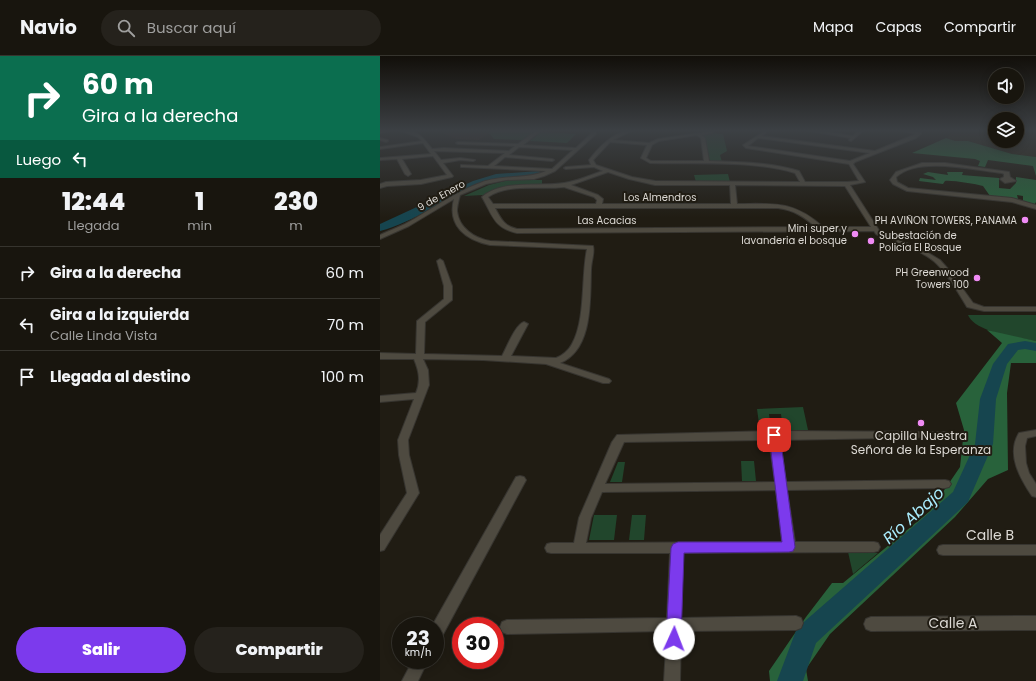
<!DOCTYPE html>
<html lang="es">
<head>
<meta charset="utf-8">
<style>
  :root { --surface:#18150e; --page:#25221c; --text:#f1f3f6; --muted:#9f9f9e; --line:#36342e; --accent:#7c3aed }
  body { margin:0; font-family:Poppins,sans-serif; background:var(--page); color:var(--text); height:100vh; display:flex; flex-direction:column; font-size:15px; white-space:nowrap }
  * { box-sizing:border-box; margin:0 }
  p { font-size:13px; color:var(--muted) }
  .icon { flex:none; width:22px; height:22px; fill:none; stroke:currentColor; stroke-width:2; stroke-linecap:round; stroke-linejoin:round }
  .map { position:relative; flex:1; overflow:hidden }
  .drawer { display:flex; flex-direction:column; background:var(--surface); width:380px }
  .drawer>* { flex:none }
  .banner { background:#0b6e4f; color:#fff; overflow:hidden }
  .buttons { position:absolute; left:608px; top:12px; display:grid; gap:8px }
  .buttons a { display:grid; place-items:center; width:36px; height:36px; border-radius:50%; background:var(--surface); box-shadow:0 2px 10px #0003,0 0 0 1px var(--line); font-size:20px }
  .speed { position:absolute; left:12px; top:561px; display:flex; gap:8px; font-size:20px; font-weight:700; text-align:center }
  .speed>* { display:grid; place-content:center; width:52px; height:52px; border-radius:50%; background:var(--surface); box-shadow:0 2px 10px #0003,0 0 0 1px var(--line); line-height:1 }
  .speed small { font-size:10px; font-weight:400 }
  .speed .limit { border:6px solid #d22; background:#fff; color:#111 }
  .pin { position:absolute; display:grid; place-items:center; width:34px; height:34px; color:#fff; margin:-17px; border-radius:8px; box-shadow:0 2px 6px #0006 }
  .me { position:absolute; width:44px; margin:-22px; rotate:2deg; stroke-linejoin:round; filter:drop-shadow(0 0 3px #0008) }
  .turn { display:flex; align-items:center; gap:14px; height:84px; padding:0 16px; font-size:18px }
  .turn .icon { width:52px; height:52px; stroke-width:2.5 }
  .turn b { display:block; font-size:28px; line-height:34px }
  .then { display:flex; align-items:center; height:38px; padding:0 16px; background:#0003; gap:8px; font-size:15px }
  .eta { display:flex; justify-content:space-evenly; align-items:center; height:68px; text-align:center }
  .eta b { font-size:24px; font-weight:800; line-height:28px }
  .action { display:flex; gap:8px; margin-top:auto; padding:8px 16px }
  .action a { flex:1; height:46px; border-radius:24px; background:var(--accent); color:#fff; font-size:16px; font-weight:800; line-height:46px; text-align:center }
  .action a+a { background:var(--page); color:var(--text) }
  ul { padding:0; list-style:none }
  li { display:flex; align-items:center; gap:12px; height:52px; padding:0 16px; border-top:1px solid var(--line) }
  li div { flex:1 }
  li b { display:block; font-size:15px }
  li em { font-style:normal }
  header { display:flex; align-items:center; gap:24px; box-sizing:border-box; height:56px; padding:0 20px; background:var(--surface); border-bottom:1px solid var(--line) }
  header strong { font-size:19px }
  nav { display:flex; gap:22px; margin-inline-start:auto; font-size:14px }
  .search { width:280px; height:36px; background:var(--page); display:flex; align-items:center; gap:10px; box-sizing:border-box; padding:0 14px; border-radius:22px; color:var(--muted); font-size:15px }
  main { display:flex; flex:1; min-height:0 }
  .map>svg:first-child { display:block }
  .built { fill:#2a2415 }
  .education { fill:#301f18 }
  .green { fill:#21462c }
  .forest { fill:#28623b }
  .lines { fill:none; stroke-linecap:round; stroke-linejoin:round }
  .river { fill:#16454f; fill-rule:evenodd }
  .minor-casing { stroke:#373530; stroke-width:2 }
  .minor { fill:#4e4a40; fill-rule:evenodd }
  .route { fill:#7c3aed; stroke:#51269a }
  .poi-dot { fill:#f08bf5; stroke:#201c13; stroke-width:1.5 }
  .labels { text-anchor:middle; stroke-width:4; stroke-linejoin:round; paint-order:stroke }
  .far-street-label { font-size:10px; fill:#dcd9d4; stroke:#201c13 }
  .far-poi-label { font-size:10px; fill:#dcd9d4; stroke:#201c13; text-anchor:end }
  .poi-label { font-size:12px; fill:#dcd9d4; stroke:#201c13 }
  .near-street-label { font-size:14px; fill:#dcd9d4; stroke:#201c13 }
  .near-water-label { font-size:16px; font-style:italic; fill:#aaedfe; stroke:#201c13 }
</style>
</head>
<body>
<header>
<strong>Navio</strong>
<div class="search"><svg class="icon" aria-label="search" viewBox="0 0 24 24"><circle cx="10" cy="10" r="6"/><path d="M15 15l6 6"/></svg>Buscar aquí</div>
<nav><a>Mapa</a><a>Capas</a><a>Compartir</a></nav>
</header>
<main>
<section class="drawer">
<div class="banner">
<div class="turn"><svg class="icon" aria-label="right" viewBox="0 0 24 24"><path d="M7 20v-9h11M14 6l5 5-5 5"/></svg><div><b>60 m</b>Gira a la derecha</div></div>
<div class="then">Luego<svg class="icon" aria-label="left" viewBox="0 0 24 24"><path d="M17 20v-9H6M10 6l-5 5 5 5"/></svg></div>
</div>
<div class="eta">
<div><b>12:44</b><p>Llegada</p></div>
<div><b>1</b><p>min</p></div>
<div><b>230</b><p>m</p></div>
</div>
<ul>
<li><svg class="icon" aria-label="right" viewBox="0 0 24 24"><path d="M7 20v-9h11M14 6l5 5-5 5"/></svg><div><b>Gira a la derecha</b></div><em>60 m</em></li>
<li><svg class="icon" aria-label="left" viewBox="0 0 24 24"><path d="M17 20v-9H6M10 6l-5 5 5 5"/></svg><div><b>Gira a la izquierda</b><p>Calle Linda Vista</p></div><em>70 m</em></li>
<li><svg class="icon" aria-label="arrive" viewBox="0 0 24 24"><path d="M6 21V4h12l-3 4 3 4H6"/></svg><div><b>Llegada al destino</b></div><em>100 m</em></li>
</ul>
<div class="action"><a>Salir</a><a>Compartir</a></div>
</section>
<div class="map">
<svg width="656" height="625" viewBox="0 0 656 625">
  <rect width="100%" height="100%" fill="#201c13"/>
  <path class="built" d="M576,74h39v11h22v-11h19v27l-24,-3 -44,-13h-13l-9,-3z"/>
  <path class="education" d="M56,74h58l-15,10 -23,-1z"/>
  <path class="green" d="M114,74h43l-13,10 -30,-1 -5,-6z
    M161,76l35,2 -9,9 -37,-2z
    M330,77l13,1 4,17 -7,4 2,7h-12l-5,-24 -5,-4z
    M348,118l2,8h-34l-2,-7z
    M129,124h33v5l-42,4 -17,6 -19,1 25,-11z
    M588,259h68v26c-18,-4 -60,-8 -68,-26z
    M423,351l5,23h-25l-2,-16h-12l2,16 -11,1 -3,-22z
    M361,405h13l2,20h-14z
    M238,406h7l-3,20h-12z
    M214,459h23l-3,25h-25z
    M252,459h14l-2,25h-15z
    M468,496l30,1 -25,21z"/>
  <path class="forest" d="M566,82l9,3h13l44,13 24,3v19l-3,-10 -45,-6 -3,7 -7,-1 2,-5 -5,-2 -63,-6z
    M548,116l20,3 -1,-3h16l-1,3 37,3v10l11,1 6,-6v-6l20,3v22l-1,2 -12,-3v-5l-6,-1 1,4 -28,-3 -7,-10c-8,-2 -31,-6 -38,-5l-2,3 -24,-3 1,-3 16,2 -3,-3 -10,-3z
    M607,274l49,11v22h-25l-4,30 1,77 -20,9 -33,38 -125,117 -24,35 2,12h-38l-1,-10 37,-54 26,-34h11l87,-72 30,-44 4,-37 -8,-27 46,-60z"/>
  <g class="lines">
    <path class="river" d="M159,115l4,3 -1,2c-22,5 -42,0 -64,9 -33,13 -63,37 -98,46v-7l93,-43 23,-7z
      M645,285l11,2v8l-11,-2 -7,1 -11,14 -11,35 -3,45 -25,58 -152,141 -13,38h-26l20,-53 156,-136 22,-48 5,-45 13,-35 15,-20z"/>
    <g class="minor-casing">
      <path id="minor" d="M11,74l-1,1 -10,2v-2z
        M19,74c19,0 22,5 33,19l12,-1 65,3 6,-5 -57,-2 -2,-1 2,-1 60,2 19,-14h5l-19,15 53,3 16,-15 -4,-3 8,2v2l-41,37 -11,5 -10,3 -28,1 -20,4 -26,11c-1,4 -3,11 -3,16 2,17 17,27 33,30l103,5c2,6 -2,16 -2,24 -1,30 2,80 -31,93l49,16 2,2 -2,2h-6l-57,-19 -63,-4 -60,-1 5,11 1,15 -21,55 1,15 10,38 -35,57 -4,1v-16l27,-42 -8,-38 -1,-15 16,-41 -34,3v-6l36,-3c5,-12 3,-22 -2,-34h-34v-6l36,1 1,-33 27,-22v-13l-7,-25 3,-2 3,2 9,25v14l-27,22 -1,32 78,2c5,-9 13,-31 22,-34l4,2 -17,32 45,2c6,-2 13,-8 16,-14 14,-25 9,-67 15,-95l-97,-4c-24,-5 -43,-19 -36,-46l-45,27 -29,13v-4c8,-4 17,-7 25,-11 26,-14 48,-31 75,-41 22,-9 47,-3 66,-12l-83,-4h-2v-2l27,1 17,-13 -71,-2 7,9 19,-2 15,2 -2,1 -13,-1 -17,3 10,13 -1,1 -31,7 -34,2 -7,2v-4l6,-2 35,-2 26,-5 -14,-19 -31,3 9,15 -3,2 -3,-2 -8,-15 -17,1v-2l51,-4 -8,-11 -43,6v-2l42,-6 -4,-4zM139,91l54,3 -21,19 -58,-3 11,-9 47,4 2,-1 -2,-1 -43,-4z
        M247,74l4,1 -18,9 36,3 9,-4 55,-8v2l-11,2 3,3 4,23c30,1 61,1 90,10l6,11h42l12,-1 -10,-17 -103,-16 -3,-3 22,-14 1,2 -5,3 114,15 41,-17 -17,-4 22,2v2l-5,4 -61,24 -2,2 12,18 -15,3 30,47 45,19 15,9 9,10 24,33 11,4h52v4h-52l-17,-4c-9,-15 -18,-31 -30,-43 -14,-14 -43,-22 -61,-30l-2,-3 -357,2c-23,-5 -24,-17 -35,-36 19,-18 58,-10 82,-14 14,-2 26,-8 39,-12l-9,-4 -28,2 -2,-1 2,-1 25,-2 -2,-5c10,-13 22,-25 38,-30zM317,79l4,3 3,23h-53l-5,-3 6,-13 7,-4zM378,82l112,15 -20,8 -102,-15zM230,86l37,3 -6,13 9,5c46,1 101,-3 145,10l5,9 -145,-1 -23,-4 -36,-12 -3,-5zM228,116l21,7 26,6h75l1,19h-129l1,-5 -5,-4 -27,-10zM355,129l110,1 26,41h-48c-30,-27 -49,-23 -86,-23zM184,131l30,10 3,3 -1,4h-103l-5,-7c21,-14 52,-7 76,-10zM115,152h283c16,2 26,9 38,19l-299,2c-13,-3 -16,-10 -22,-21z
        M424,74h13l36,6 6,-6h5l-13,11 -2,-1 2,-2z
        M0,82l8,2v1l-2,1 -6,-2z
        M542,107h23l57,8 7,1 1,5 6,4 -11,2 -5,-4 4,-2v-3l-2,-1c-28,-3 -84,-17 -106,4l1,5 11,6 104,10 24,7v4l-24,-7 -105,-11 -14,-7 -3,-4 6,-8z
        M656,374v6l-9,2 -2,8 1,17 3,10 7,11v13l-4,-1c-12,-18 -26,-42 -13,-63z
        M394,375l173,1 1,2 -1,2 -4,1 -163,3 6,42 159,-2 4,1 2,3 -2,3 -4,1 -158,2 8,52h79l4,1 2,4 -2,4 -4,1 -191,1 -2,65 115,-2 5,2 2,5 -2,5 -5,2 -115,1 -1,50h-16l3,-50 -160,3 -5,-2 -2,-5 2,-5 5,-2 160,-2 3,-65h-119l-4,-1 -2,-4 2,-4 4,-1h23l5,-25 33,-76 5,-7zM389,384l6,42 -170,2 19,-42zM396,434l6,52 -196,1 5,-25 11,-26z
        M140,420l4,1 2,3 -86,160 -5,2v-16h-3l84,-149z
        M563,489h93v10h-93l-4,-1 -2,-4 2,-4z
        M656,560v14l-165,1 -5,-2 -2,-5 2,-5 5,-2z
        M33,604h15l-10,21h-16z"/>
    </g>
    <use href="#minor" class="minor"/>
  </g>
  <linearGradient id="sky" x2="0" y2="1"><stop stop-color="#120f0a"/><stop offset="0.46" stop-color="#3c4044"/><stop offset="1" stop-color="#3c4044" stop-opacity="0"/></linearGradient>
  <rect width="656" height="162" fill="url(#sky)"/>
  <path class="route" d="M394,376l4,1 2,2 15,112 -2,4 -4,1 -105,1 -3,86 -2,5 -5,2 -6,-2 -2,-5 5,-91 2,-4 5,-2h104l-13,-107 2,-2z"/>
  <g class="poi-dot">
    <circle cx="645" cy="164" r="4"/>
    <circle cx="475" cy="178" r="4"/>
    <circle cx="491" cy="185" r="4"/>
    <circle cx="597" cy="222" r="4"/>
    <circle cx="541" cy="367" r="4"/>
  </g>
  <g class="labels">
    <g class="far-street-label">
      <text transform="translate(61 139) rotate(-29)" y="4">9 de Enero</text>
      <text x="280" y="145">Los Almendros</text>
      <text x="227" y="168">Las Acacias</text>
    </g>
    <g class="far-poi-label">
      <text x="637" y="168">PH AVIÑON TOWERS, PANAMA</text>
      <text x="467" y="176">Mini super y<tspan x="467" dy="12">lavanderia el bosque</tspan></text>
      <text x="499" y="183" text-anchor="start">Subestación de<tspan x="499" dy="12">Policía El Bosque</tspan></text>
      <text x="589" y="220">PH Greenwood<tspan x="589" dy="12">Towers 100</tspan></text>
    </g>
    <g class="poi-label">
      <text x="541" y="384">Capilla Nuestra<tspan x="541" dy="14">Señora de la Esperanza</tspan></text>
    </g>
    <g class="near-street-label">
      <text x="610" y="484">Calle B</text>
      <text x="573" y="572">Calle A</text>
    </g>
    <g class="near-water-label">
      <text transform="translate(533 459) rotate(-42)" y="6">Río Abajo</text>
    </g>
  </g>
</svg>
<div class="buttons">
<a><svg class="icon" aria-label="sound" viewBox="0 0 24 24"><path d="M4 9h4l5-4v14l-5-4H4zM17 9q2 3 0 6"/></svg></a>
<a><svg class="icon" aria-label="layers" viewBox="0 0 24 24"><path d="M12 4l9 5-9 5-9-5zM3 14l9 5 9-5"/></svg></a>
</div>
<div class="speed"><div>23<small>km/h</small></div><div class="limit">30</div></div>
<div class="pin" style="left:394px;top:379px;background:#d93025"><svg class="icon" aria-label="arrive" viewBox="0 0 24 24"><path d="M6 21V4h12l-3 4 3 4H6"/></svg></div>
<svg class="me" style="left:294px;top:583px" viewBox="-20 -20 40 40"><circle r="19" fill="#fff"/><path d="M0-13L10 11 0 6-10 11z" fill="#7c3aed"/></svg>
</div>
</main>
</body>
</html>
